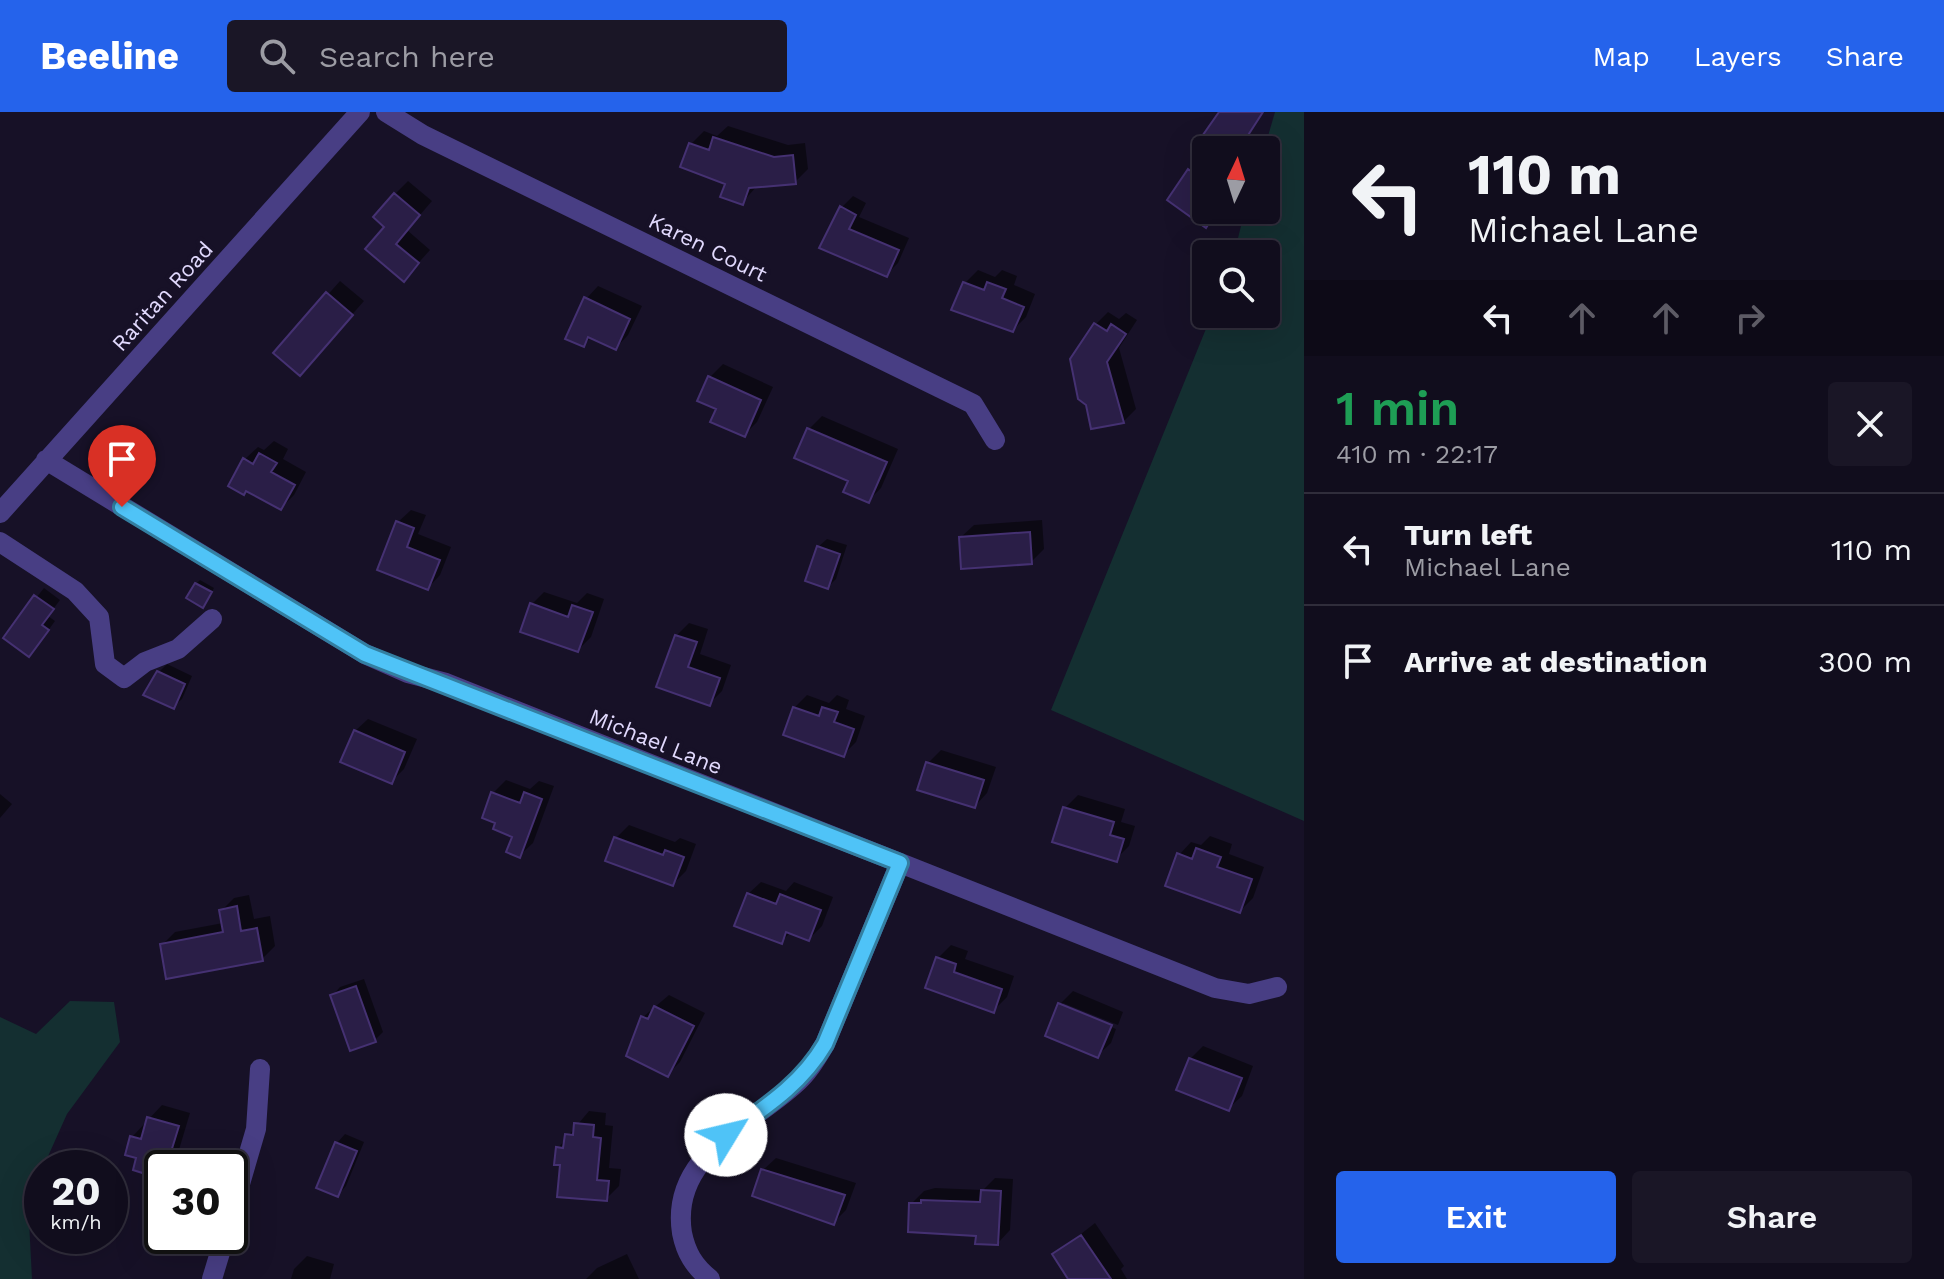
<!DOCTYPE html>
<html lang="en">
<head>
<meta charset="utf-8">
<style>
  :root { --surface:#110d1d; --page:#1a1626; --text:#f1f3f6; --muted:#9c9ca4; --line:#302d3b; --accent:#2563eb }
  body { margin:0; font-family:"Work Sans",sans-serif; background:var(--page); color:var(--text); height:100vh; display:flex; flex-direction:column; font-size:30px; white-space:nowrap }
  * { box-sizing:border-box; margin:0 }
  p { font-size:26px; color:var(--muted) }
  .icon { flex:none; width:44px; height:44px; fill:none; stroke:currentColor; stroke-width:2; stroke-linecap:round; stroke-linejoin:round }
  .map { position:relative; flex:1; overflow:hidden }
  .details { display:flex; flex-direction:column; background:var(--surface); width:640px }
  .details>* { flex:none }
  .banner { background:#110d1d; color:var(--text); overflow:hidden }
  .needle { width:52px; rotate:4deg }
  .controls { position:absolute; left:1192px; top:24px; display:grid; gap:16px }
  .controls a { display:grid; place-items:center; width:88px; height:88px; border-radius:8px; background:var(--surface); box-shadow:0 8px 32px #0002,0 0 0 2px var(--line); font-size:40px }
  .speed { position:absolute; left:24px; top:1038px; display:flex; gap:16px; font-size:40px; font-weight:700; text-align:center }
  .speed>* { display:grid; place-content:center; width:104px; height:104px; border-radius:50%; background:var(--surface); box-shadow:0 8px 32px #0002,0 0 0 2px var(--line); line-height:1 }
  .speed small { font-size:20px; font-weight:400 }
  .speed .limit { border:4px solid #111; border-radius:12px; background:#fff; color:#111 }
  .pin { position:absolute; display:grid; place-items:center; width:68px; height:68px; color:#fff; margin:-82px -34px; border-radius:50% 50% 50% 0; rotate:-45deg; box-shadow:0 0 8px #0007 }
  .pin .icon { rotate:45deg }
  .me { position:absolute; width:88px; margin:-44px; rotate:54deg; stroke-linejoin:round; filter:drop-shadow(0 0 6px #0008) }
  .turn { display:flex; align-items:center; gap:28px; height:168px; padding:0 32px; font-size:36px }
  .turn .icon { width:104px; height:104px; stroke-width:2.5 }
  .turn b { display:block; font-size:56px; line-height:68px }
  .lanes { display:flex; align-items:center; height:76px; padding:0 32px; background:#0003; justify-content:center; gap:40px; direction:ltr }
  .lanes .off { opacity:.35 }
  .round { display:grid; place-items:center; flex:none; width:84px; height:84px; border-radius:8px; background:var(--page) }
  .headline { display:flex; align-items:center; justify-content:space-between; height:136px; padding:0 32px }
  h1 { font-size:48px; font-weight:600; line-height:60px; color:#1e9e55 }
  .cta { display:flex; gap:16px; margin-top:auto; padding:16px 32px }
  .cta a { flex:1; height:92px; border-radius:8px; background:var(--accent); color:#fff; font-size:32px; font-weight:600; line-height:92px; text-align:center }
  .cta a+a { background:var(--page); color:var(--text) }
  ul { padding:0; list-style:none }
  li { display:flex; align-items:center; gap:24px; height:112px; padding:0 32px; border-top:2px solid var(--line) }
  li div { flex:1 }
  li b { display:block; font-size:30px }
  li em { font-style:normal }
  header { display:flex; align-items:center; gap:48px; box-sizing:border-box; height:112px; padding:0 40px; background:var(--accent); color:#fff }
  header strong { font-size:38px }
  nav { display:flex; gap:44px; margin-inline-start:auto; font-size:28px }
  .search { width:560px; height:72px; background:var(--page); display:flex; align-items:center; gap:20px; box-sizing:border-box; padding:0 28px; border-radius:8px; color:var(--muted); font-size:30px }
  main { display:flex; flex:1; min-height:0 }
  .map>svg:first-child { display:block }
  .green { fill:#142f31 }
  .shadow { fill:#0007 }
  .building { fill:#2a1e47; stroke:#453172; stroke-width:2 }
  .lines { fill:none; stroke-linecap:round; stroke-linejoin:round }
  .minor { stroke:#483e84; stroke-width:20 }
  .route-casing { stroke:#337fa1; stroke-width:20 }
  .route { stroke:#4fc3f7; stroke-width:14 }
  .labels { text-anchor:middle; stroke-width:8; stroke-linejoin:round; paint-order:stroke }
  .street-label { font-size:22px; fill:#e1d9fd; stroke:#171127 }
</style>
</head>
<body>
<header>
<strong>Beeline</strong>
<div class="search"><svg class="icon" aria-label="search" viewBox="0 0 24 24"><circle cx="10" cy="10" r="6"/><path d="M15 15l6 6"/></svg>Search here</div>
<nav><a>Map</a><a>Layers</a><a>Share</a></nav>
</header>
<main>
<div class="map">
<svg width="1304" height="1167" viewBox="0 0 1304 1167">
  <rect width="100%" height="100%" fill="#171127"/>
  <path class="green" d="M1275,0h29v709l-253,-111 161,-396h54v-60h-32l11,-44h21l-2,-60z
    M70,889l44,1 6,40 -53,72 -39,87 4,78h-32v-262l36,17z"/>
  <path class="shadow" d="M1222,0h41l-20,28 -6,-4 -9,14h-22v60h13l-13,15 -36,-25 36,-55z
    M728,14l60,19 17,-2 3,26 -13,13 -38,4 -15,17 -51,-59 13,-13 13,5z
    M408,69l24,20 -25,29 23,20 -26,29 -17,-53 8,-32z
    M853,84l13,7 -7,14 50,21 -11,25 -12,12 -64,-28 20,-40z
    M978,158l17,7 7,-7 15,6 -3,9 21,9 -9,23 -13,13 -59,-21 11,-26z
    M340,169l24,20 -52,59 -36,-7z
    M598,174l44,20 -14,29 -12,13 -24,-11 -9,8 3,-46z
    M1108,200l11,7 7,-6 11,7 -18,28 17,61 -13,13 -27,-98z
    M723,252l50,23 -16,35 -13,13 -25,-27 -9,-31z
    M822,304l76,33 -17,39 -13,13 -59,-72z
    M274,329l14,8 -5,10 23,13 -12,23 -13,13 -36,-49 13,-12 6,3z
    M411,398l15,5 -8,19 33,13 -11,28 -12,13 -48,-19 18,-47z
    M1042,408l2,29 -13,13 -70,-25 13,-12z
    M827,427l20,6 -11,34 -8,8 -10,-40z
    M200,468l14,8 -8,14 -10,-18z
    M44,476l16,12 -12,16 7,5 -18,25 -32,-9z
    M544,480l33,11 10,-10 17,6 -13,38 -13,13 -46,-46z
    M689,511l19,6 -8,25 31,11 -9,26 -13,13 -50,-18 17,-50z
    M167,552l25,12 -10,23 -9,8 -14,-35z
    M807,583l22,8 8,-8 12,5 -3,9 19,7 -9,26 -13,13 -49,-47z
    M368,607l49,20 -13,30 -12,12 -37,-50z
    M941,638l55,17 -9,26 -12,13 -47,-43z
    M506,668l24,9 9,-8 15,5 -21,57 -13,12 -27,-62z
    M0,682l12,10 -12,14z
    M1078,683l47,14 -4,13 14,4 -6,20 -13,13 -51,-51z
    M629,713l46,17 5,-4 16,6 -10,27 -13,13 -57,-46z
    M1210,724l22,8 -3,10 35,13 -11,31 -13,13 -61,-56 12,-13 10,3z
    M761,770l25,9 8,-9 39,15 -11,29 -13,13 -18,-7 -10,10 -33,-48z
    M249,783l5,24 16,-3 5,30 -13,13 -100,-14 13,-13 48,-9 -2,-12 13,-13z
    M951,833l17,6 -3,8 49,17 -7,21 -13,13 -56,-52z
    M364,867l19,53 -8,8 -43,-44 8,-9z
    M1073,879l50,21 -5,13 -55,-22v4l53,22 -5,14 -13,12 -38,-51z
    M669,883l36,18 -25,49 -13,13 -38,-20 14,-38z
    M1203,934l50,20 -11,30 -13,12 -39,-49z
    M162,993l28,8 -12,40 -21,22 -18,-18 -7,-20z
    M589,999l17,2 -1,12 8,1 -4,42 12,1 -2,17 -13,13 -44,-36 -4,-15z
    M345,1022l19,8 -18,44 -8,9 -1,-52z
    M776,1046l80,25 -10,27 -13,13 -70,-53z
    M995,1066l18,1 -3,51 -12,13 -87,-39 13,-13 11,-3 48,2z
    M1095,1111l29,43 -3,3 6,10h-56l-17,-24z
    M627,1142l12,25h-53l11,-11z
    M307,1144l27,8 -4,15h-39l3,-10z"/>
  <path class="building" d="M1219,0h44l-20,31 -8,-6 -8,13h-17l-12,-8z
    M713,25l61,20 19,-2 3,29 -47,4 -6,17 -23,-8 5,-13 -45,-17 9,-24 20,7z
    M1188,57l18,13v28h11l-11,18 -39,-28z
    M394,81l26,22 -24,29 23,19 -15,19 -39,-33 19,-22 -11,-10z
    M840,94l16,9 -7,14 50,21 -12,27 -68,-29z
    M963,170l21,8 3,-8 19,7 -4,9 22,9 -11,25 -62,-22z
    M326,180l27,23 -53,61 -27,-23z
    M584,185l46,22 -14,31 -28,-13 -4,10 -19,-8z
    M1094,211l13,8 4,-7 15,10 -19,28 17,61 -33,6 -5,-24 -8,-6 -8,-40z
    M708,264l53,24 -16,37 -35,-15 6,-13 -19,-8z
    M807,316l80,34 -18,41 -26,-11 5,-11 -54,-23z
    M259,341l18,10 -6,9 24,13 -14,25 -35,-19 -2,4 -16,-9 15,-28 10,6z
    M396,409l18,7 -7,19 33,13 -12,30 -51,-20z
    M1030,420l2,32 -71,5 -2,-32z
    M817,434l23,8 -12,35 -23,-8z
    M195,471l17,9 -9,16 -17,-10z
    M34,483l20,14 -12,16 7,5 -20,27 -26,-19z
    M530,491l38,14 4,-12 21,7 -15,40 -58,-20z
    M675,523l22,7 -9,25 32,11 -10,28 -54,-19z
    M157,559l28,13 -11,25 -31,-14z
    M793,595l26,9 3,-9 16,5 -4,10 20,7 -10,28 -61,-22z
    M354,618l51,22 -13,32 -52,-22z
    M926,650l58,18 -9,28 -58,-18z
    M491,680l29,11 4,-11 18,7 -22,59 -14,-6 6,-15 -19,-8 2,-6 -13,-5z
    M1063,695l51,15 -4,13 14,4 -7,23 -65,-20z
    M614,725l49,18 2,-5 19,7 -11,29 -68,-25z
    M1196,736l25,9 -4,10 35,12 -12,34 -75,-27 12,-33 15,6z
    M747,781l29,11 4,-10 41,16 -12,31 -23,-9 -4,12 -48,-18z
    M237,794l4,25 16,-3 6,33 -97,18 -6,-35 63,-12 -4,-22z
    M936,845l20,7 -2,8 48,17 -8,24 -69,-25z
    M356,874l20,56 -26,9 -20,-56z
    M1058,891l54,22 -14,33 -53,-22z
    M654,894l40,20 -26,51 -42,-21 15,-40 7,3z
    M1189,946l53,20 -13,33 -53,-21z
    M147,1005l32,9 -13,42h-5l-3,10 -25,-8 3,-12 -11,-3 5,-19 11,3z
    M574,1011l20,2 -1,12 8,1 -4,42 12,1 -2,20 -50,-4 3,-32h-6l2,-18 7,1 2,-14 8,1z
    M335,1030l22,9 -19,46 -22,-9z
    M761,1057l84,26 -11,30 -82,-29z
    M981,1078l20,1 -3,54 -23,-1 1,-8 -68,-4 1,-29h12v-3l59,2z
    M1081,1123l30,44h-43l-16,-25z"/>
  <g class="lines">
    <path class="minor" d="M386,0l37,23 550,269 22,36
      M46,348l319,194 43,19 38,10 769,305 34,6 28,-7
      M0,401l360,-401
      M0,430l75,49 24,26 6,47 19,14 21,-16 33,-13 34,-30
      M230,1106l26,-89 4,-60
      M212,1167l13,-43
      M710,1167c-16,-13 -24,-26 -28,-46 -12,-77 67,-107 113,-149 13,-11 21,-25 30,-40l75,-181"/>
  </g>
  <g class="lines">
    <g class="route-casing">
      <path id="route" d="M122,395l243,147 535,209 -75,181c-24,41 -61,64 -99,91"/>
    </g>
    <use href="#route" class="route"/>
  </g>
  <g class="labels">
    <g class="street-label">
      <text transform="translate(708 135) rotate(26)" y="8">Karen Court</text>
      <text transform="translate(162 184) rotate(-48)" y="8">Raritan Road</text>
      <text transform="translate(656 629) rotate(22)" y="8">Michael Lane</text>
    </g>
  </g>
</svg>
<div class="controls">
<a><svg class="needle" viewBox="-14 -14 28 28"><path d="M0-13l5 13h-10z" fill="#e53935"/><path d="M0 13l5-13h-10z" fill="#9c9ca4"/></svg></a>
<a><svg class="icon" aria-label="search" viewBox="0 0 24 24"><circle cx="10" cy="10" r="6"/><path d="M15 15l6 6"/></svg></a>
</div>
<div class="speed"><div>20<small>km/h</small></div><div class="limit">30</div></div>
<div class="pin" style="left:122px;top:395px;background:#d93025"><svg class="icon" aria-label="arrive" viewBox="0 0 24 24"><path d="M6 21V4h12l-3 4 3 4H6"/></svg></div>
<svg class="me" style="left:726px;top:1023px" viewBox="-20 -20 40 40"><circle r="19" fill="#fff"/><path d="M0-13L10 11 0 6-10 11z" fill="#4fc3f7"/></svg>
</div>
<section class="details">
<div class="banner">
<div class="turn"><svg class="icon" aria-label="left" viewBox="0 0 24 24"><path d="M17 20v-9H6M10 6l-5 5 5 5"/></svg><div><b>110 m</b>Michael Lane</div></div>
<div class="lanes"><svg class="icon" aria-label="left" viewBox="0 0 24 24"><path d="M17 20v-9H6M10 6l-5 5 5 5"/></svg><svg class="icon off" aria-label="ahead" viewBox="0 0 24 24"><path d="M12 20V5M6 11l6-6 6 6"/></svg><svg class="icon off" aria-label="ahead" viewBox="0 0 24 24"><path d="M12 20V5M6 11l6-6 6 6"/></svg><svg class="icon off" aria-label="right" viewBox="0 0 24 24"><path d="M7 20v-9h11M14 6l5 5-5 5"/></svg></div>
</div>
<div class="headline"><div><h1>1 min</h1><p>410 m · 22:17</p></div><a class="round"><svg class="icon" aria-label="close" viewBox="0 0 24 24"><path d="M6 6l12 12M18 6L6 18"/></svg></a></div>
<ul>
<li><svg class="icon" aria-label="left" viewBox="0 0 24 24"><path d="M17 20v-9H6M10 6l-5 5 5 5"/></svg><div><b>Turn left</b><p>Michael Lane</p></div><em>110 m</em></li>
<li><svg class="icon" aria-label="arrive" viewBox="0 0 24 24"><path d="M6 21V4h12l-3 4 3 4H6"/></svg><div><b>Arrive at destination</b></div><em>300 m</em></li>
</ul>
<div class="cta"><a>Exit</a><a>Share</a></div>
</section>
</main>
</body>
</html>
